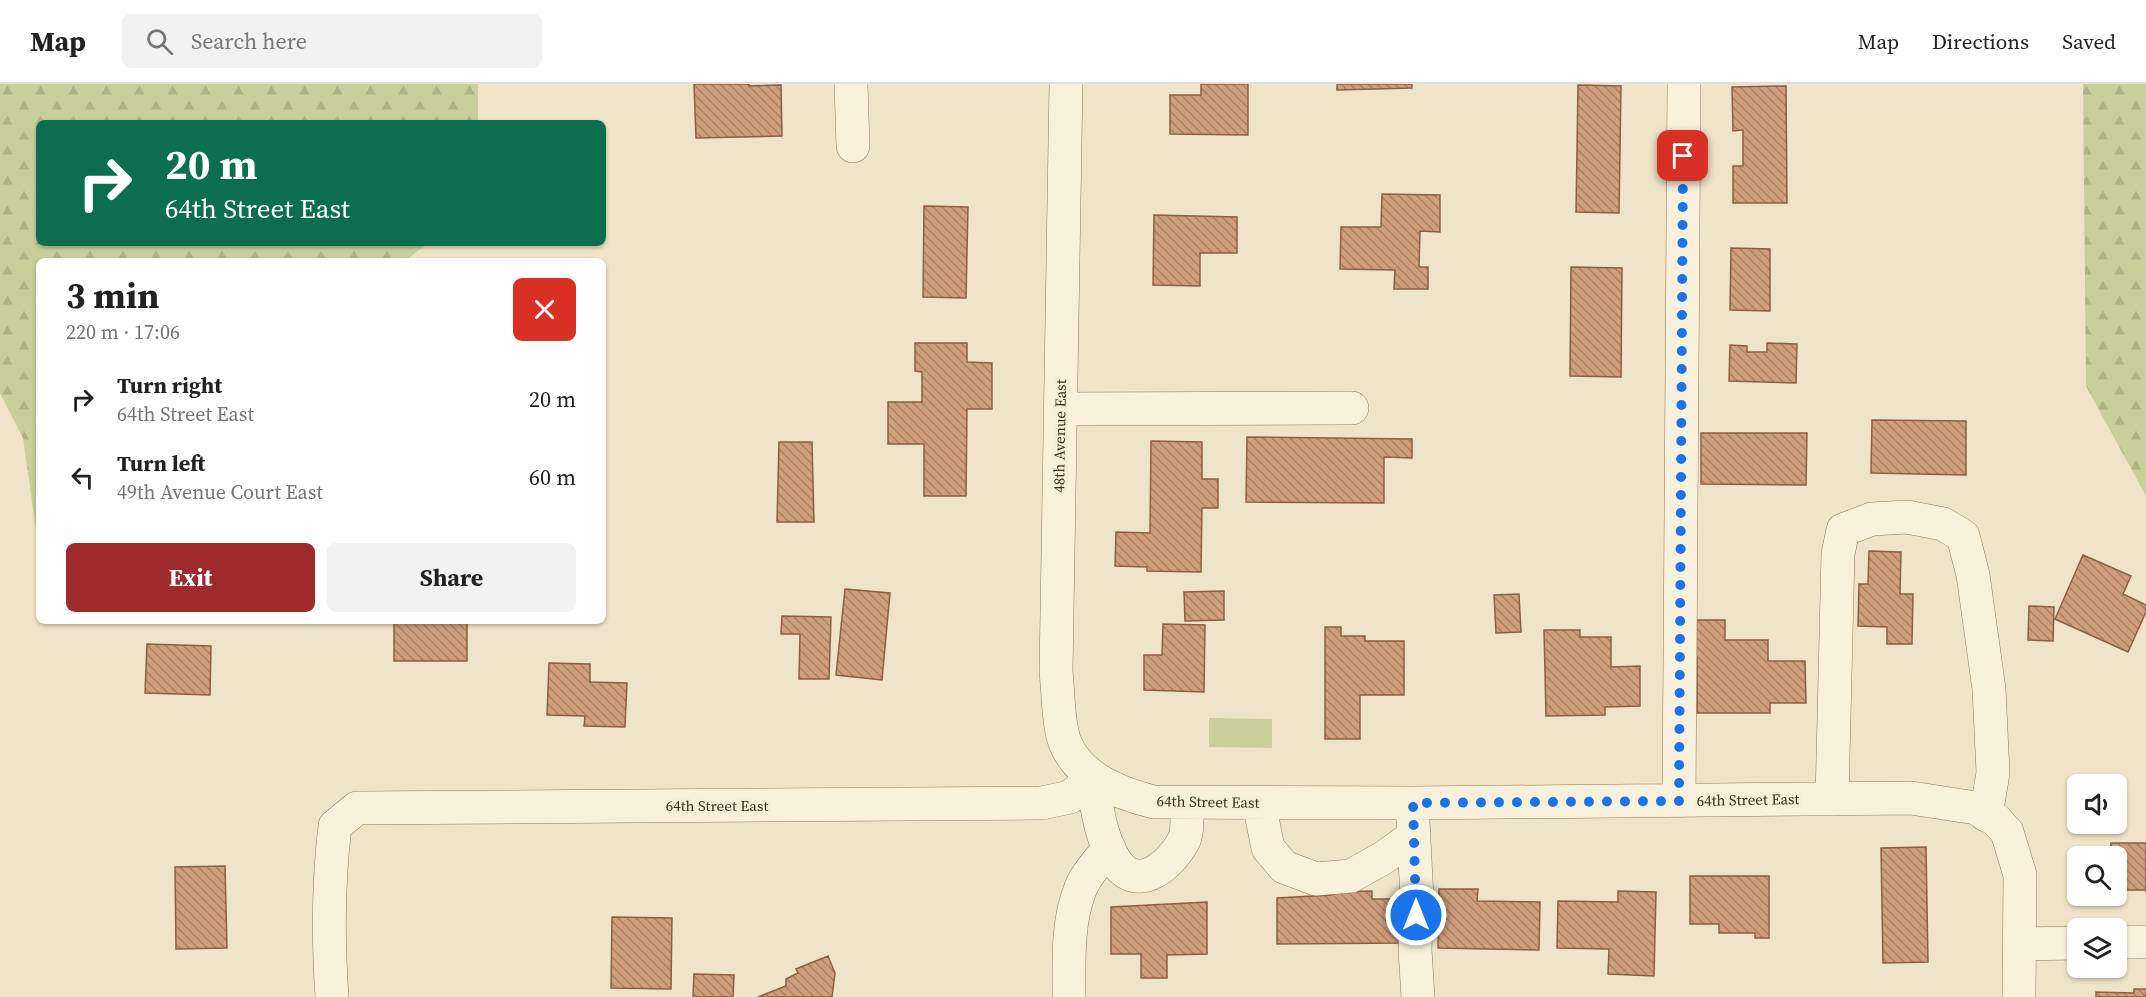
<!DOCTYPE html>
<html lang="en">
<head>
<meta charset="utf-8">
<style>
  :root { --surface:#fff; --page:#f2f2f2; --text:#222; --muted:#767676; --line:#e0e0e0; --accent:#9e2a2b }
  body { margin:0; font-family:"Source Serif 4",serif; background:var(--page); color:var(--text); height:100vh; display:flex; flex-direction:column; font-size:22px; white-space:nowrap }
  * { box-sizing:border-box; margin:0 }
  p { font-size:20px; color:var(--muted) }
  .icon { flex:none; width:33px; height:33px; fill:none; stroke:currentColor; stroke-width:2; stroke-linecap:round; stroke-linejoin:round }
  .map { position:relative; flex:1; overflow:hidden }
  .panel { position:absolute; left:36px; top:174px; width:570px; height:366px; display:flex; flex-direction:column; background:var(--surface); border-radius:9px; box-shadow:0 2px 4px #0004 }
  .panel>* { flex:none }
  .guide { position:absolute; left:36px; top:36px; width:570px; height:126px; border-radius:9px; box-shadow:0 2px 4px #0004; background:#0b6e4f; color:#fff; overflow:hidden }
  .fabs { position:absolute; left:2067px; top:690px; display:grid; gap:12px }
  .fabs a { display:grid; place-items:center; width:60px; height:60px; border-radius:9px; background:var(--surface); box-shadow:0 2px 4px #0004; font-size:30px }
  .pin { position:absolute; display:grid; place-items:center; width:51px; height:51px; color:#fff; margin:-26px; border-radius:12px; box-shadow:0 3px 9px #0006 }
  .me { position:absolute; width:66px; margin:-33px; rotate:0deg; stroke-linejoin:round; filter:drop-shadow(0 0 4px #0008) }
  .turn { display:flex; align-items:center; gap:21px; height:126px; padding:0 30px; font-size:27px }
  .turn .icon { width:78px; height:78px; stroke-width:2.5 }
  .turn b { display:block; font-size:42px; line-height:51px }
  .round { display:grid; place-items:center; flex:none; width:63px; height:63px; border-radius:9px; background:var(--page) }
  .head { display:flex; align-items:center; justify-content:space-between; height:102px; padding:0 30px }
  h1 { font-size:36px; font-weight:700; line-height:45px }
  .primary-button { display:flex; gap:12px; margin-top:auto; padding:12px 30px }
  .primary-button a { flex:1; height:69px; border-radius:9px; background:var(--accent); color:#fff; font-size:24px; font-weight:700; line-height:69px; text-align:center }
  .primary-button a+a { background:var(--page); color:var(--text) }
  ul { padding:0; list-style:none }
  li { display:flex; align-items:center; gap:18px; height:78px; padding:0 30px }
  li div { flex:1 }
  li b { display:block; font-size:22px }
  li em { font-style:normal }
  header { display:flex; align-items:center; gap:36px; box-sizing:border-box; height:84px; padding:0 30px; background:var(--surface); border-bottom:2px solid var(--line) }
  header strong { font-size:28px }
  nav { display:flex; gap:33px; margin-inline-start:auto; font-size:21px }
  .search { width:420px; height:54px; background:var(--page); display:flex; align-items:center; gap:15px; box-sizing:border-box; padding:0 21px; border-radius:9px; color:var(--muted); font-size:22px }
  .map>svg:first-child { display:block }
  .forest { fill:url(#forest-firs) }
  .pitch { fill:#c9cf9b }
  .building { fill:url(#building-back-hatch); stroke:#8d5f41; stroke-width:1.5 }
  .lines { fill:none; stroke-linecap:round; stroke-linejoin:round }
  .minor-casing { stroke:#8d765c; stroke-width:34 }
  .minor { stroke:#faf1dc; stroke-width:33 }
  .route { stroke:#1a73e8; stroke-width:10; stroke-dasharray:0 18 }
  .labels { text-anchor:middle; stroke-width:6; stroke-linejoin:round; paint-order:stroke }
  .street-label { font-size:15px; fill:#3d2e20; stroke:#f7eed8 }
</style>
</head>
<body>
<header>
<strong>Map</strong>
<div class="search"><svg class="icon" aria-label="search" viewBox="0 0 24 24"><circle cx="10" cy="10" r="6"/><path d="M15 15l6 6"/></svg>Search here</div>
<nav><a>Map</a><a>Directions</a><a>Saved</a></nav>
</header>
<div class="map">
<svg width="2146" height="913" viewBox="0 0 2146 913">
  <defs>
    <pattern id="forest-firs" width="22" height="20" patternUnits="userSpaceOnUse" patternTransform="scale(1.5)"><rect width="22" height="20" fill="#c9cf9b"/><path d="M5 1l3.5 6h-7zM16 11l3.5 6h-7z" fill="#aeb285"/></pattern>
    <pattern id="building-back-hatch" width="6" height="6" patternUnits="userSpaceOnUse" patternTransform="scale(1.5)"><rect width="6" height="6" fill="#cf9f7d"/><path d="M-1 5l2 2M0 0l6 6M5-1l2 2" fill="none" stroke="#a98266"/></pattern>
  </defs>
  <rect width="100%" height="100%" fill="#f0e4c8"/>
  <path class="forest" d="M0,0h478v39h-439v120h390l-25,18h-365v277l-2,-1 -14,-99 -23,-45z
    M2083,0h63v412l-60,-110z"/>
  <path class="pitch" d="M1209,634l63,1v29l-63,-1z"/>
  <path class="building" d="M694,0h55v2l32,-1 1,51 -86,2z
    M1201,0h47v51l-78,-1v-39h31z
    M1337,0h75v4l-75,2z
    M1578,1l43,1 -2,127 -43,-1z
    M1786,2l1,117h-54v-37h10v-36l-10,1 -1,-44z
    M1382,110l58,1v37l-20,-1 -1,36h9v22h-34l1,-19 -55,-1 1,-42h40z
    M924,122l44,1 -2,91 -43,-1z
    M1154,131l83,2v36h-37v33l-47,-1z
    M1731,164l39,1v62l-40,-1z
    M1571,183l51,1 -1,109 -51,-1z
    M915,259h52v19l25,1v46h-25l-1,87h-42v-52h-36v-42h34v-30l-7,-1z
    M1767,259l30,1 -1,39 -67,-2 1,-36 17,1v6h20z
    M1872,336l94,1v54l-95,-2z
    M1701,349h106l-1,52 -105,-1z
    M1247,353l165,2v19l-28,-1v46l-138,-1z
    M1151,357l51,1v37h16v29h-16l-1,64 -54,-1v-4l-32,-1 1,-34 34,1z
    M779,358h33l2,80h-37z
    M1869,467l32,1 -1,42h13l-1,50h-25v-17l-29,-1 1,-42h9z
    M2083,471l48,21 -8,18 23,11v7l-18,40 -73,-33z
    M845,505l45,4 -8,87 -46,-5z
    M1224,507v29l-39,1 -1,-29z
    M1519,510l2,38 -25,1 -2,-38z
    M2029,522l25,1 -1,34 -25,-1z
    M782,532l49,1 -2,62h-30l1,-45h-19z
    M1691,536h34v20h43v21h37l1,42h-36v10h-73v-55h-6z
    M394,537h73v40h-73z
    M1163,540l42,1 -1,67 -60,-2v-35h18z
    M1325,543h16v9h24v5h39v54h-44v44h-35z
    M1544,546h36v7h31v30l29,-1v40l-35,1v8l-59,1z
    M147,560l64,2 -1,49 -65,-2z
    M549,579l41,1v18l37,1 -2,44 -41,-1 1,-10 -38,-1z
    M2111,759h35v50v-3h-30v-34h-6z
    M1926,763l2,115 -45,1 -2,-115z
    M225,782l2,82 -51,1 -1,-82z
    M1690,792h79v62h-14v-5h-36v-9h-29z
    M1439,805h39l-1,12 63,1 -1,48 -101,-2z
    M1372,807v8h32v44l-127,1v-46l54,-3v-3z
    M1618,807l38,1 -2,84 -46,-2 1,-25 -52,-1 1,-47 60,1z
    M1207,818v52l-40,1v23h-26v-24h-30v-47z
    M612,833l60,1 -1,71 -60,-1z
    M828,872l7,17 -3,24h-74l28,-11v-7l12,-6 -2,-4z
    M694,890l40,1 -1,22h-40z
    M2134,905h12v8h-50v-5l38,1z"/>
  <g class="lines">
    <g class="minor-casing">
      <path id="minor" d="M851,0l2,62
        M1066,0l-10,587c2,20 2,42 6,61 9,43 55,61 92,70l259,1 498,-5 65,10 20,12 11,12 13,43 -1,122
        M1061,325l291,-1
        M1092,694c5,28 8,60 24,84 22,32 55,3 68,-22 4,-9 3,-26 3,-37
        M1832,715l6,-245 5,-24 29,-11 35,-2 36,7 20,12 10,39 16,114 4,84 -7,42
        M1679,717l5,-717
        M1259,719l9,45 16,19 32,12 35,-3 32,-18 31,-22
        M1413,736l4,79 -2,50 3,48
        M2116,858h30
        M2020,860l58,-1
        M332,913c-4,-57 -4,-114 3,-171l22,-18 685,-5 28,-6 22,-19
        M1069,913c0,-33 -2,-75 11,-107 5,-15 19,-29 29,-42"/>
    </g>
    <use href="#minor" class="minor"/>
  </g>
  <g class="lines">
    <path class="route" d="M1416,831l-3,-112 266,-2 4,-645"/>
  </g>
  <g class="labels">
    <g class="street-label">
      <text transform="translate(1060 352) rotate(-89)" y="5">48th Avenue East</text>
      <text transform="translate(1748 716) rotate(-1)" y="5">64th Street East</text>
      <text transform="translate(1208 718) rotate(1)" y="5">64th Street East</text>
      <text x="717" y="727">64th Street East</text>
    </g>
  </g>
</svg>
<div class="fabs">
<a><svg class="icon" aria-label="sound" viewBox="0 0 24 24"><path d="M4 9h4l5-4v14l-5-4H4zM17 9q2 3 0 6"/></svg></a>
<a><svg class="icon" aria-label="search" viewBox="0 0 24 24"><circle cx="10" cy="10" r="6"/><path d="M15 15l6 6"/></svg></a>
<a><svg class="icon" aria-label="layers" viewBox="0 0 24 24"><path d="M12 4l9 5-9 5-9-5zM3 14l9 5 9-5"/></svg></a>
</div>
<div class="pin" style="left:1683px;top:72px;background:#d93025"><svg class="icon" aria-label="arrive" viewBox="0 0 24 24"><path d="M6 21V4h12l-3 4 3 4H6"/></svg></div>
<svg class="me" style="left:1416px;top:831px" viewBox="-20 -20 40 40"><circle r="17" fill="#1a73e8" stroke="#fff" stroke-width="3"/><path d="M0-11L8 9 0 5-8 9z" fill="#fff"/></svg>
<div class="guide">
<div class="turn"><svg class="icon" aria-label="right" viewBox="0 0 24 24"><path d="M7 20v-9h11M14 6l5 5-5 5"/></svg><div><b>20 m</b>64th Street East</div></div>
</div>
<section class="panel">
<div class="head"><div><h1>3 min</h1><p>220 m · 17:06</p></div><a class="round" style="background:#d93025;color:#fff"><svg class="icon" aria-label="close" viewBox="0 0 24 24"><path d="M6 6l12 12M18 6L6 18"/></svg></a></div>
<ul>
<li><svg class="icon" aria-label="right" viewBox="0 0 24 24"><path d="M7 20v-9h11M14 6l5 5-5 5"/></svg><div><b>Turn right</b><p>64th Street East</p></div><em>20 m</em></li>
<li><svg class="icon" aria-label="left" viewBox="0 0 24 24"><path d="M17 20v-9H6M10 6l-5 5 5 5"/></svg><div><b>Turn left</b><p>49th Avenue Court East</p></div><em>60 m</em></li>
</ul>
<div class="primary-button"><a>Exit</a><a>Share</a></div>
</section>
</div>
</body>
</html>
